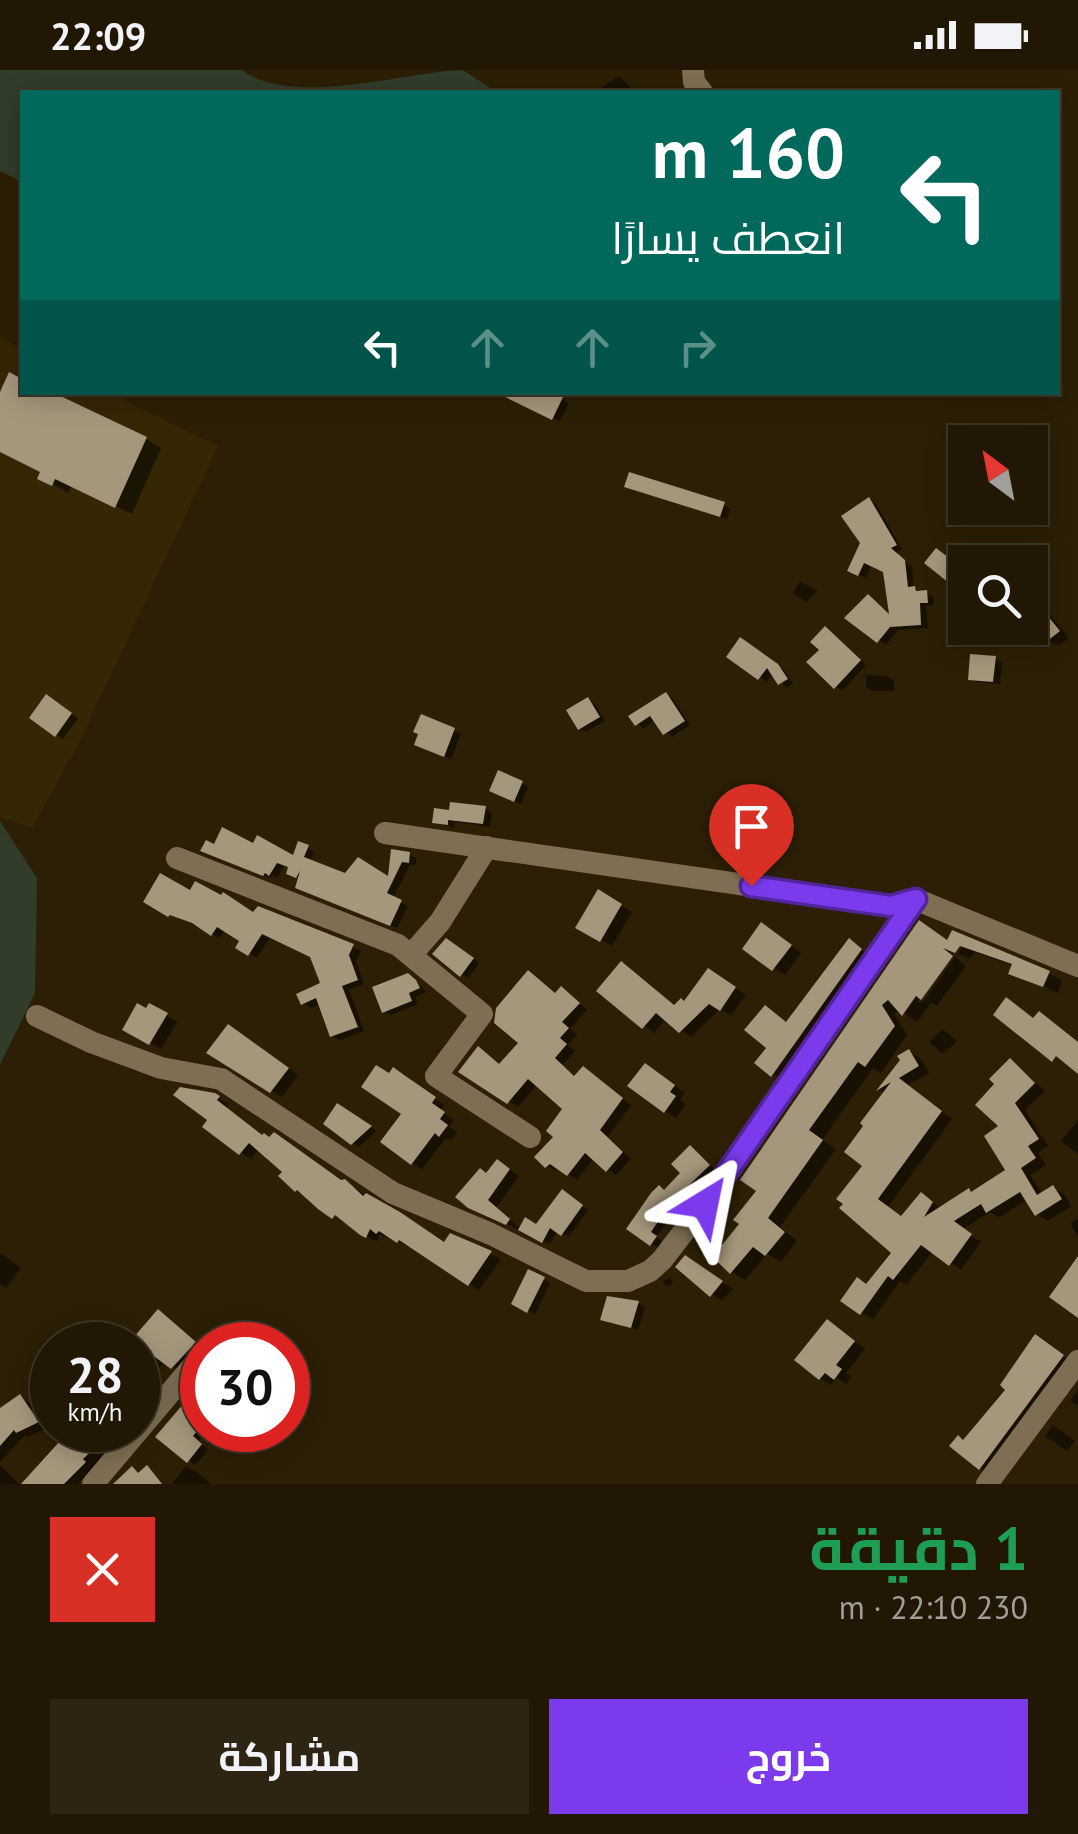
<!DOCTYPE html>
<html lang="ar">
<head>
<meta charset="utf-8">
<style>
  :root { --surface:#211704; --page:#2d2413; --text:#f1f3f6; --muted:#a29f9a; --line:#3e3626; --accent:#7c3aed }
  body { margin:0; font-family:"PT Sans",Cairo,sans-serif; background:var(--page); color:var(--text); direction:rtl; height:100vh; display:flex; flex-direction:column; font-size:38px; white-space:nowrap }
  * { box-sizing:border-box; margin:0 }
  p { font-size:32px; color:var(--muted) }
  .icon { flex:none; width:55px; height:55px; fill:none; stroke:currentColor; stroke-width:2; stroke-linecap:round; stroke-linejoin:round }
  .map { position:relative; height:1414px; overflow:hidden; direction:ltr }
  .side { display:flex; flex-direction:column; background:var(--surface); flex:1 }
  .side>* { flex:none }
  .guide { position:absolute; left:20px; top:20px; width:1040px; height:305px; border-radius:0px; box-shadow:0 5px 25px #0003,0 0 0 2px var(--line); direction:rtl; background:#00695c; color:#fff; overflow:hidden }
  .needle { width:65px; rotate:328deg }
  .tools { position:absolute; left:948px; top:355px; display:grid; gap:20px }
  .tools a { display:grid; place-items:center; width:100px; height:100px; border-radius:0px; background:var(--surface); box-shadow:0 5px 25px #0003,0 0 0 2px var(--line); font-size:50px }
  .speed { position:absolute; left:30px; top:1252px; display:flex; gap:20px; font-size:50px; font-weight:700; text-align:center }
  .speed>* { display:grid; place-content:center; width:130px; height:130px; border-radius:50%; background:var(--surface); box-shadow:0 5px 25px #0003,0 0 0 2px var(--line); line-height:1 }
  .speed small { font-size:25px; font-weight:400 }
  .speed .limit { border:15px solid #d22; background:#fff; color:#111 }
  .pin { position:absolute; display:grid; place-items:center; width:85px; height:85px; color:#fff; margin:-102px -42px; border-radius:50% 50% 50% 0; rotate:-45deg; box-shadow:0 0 10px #0007 }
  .pin .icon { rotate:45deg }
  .me { position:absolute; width:110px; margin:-55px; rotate:35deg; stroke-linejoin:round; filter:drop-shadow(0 0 8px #0008) }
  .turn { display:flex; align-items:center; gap:35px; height:210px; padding:0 50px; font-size:45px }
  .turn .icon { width:130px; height:130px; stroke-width:2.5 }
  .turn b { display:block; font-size:70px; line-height:85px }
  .lanes { display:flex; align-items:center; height:95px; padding:0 50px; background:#0003; justify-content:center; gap:50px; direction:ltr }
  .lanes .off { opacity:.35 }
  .round { display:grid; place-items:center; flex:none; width:105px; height:105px; border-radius:0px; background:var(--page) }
  .overview { display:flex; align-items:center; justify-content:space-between; height:170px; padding:0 50px }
  h1 { font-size:60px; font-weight:700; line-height:75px; color:#1e9e55 }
  .primary-button { display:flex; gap:20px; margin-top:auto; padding:20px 50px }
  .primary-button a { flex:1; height:115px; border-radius:0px; background:var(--accent); color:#fff; font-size:40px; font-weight:700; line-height:115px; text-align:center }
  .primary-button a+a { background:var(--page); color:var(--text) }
  .status { display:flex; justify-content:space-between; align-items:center; height:70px; padding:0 50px; background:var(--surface); direction:ltr }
  .status svg { height:28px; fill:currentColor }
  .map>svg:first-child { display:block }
  .built { fill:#352604 }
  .green { fill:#313c2b }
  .shadow { fill:#0007 }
  .building { fill:#a5977c }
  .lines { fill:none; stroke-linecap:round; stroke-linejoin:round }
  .minor { stroke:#7e6f54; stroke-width:22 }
  .route-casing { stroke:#51269a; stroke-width:25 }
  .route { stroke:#7c3aed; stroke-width:18 }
</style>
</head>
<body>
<div class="status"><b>22:09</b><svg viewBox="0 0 49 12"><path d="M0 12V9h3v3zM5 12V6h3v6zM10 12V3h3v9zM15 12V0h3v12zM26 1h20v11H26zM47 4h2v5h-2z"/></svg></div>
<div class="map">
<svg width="1078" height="1414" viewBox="0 0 1078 1414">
  <rect width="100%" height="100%" fill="#2c1f06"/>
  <path class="built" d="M0,267l22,12v43l88,1 108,53 -138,295 -48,87 -32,-11z"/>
  <path class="green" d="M0,0h242c49,38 162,2 221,0l33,22h-474v90l-22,-11z
    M0,751l37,57 -2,115 -35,72z"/>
  <path class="shadow" d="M619,6l16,16h-41z
    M10,306l12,6v10l124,47 15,9 -29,66 -61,-29 -3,8 -27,-15 2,-6 -43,-21v-53z
    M499,322h49l21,11 -9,18z
    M634,420l90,15 6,4 -3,10z
    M869,430l7,4 26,45 -6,4 16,14 2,21 19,9 1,8 -8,1 2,22 -30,2 -12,15 -38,-27 44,-1 -6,-46 -14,-6 -6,13 -16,-8 13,-27z
    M800,511l17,10 -10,11 -14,-8z
    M1030,519l39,49 -10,8 -11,-6 -18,-22z
    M956,526l9,4v23l-17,-8z
    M832,564l34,31 -24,26 -6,-4 -14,-37z
    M747,574l38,27 8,12 -6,5 -14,-15 -6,9 -38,-26z
    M995,589l7,4 -2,21 -23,-2 -7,-4z
    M866,605l21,1 7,4v11h-21l-7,-4z
    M666,624l7,5 17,26 -18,12 -16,-17 -12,8 -7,-4z
    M588,630l7,4 10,17 -19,11 -7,-4z
    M54,631l24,17 -15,21 -7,-4z
    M422,647l39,17 -10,25 -27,-11z
    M522,713l6,4 -7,17 -22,-10z
    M485,739l7,4 -2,14 -35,-5 -1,6 -20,-6z
    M254,776l40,13 13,-11 7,3 -4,11 36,14 44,4 3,-28 16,2 7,4v7h-6l-17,33 15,8 -11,22 -92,-37 -4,-13 -12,-5 2,-6 -7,-2 -7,13 -4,-3 -2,3 -61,-24z
    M190,823l64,22 5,-6 102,42 -5,10 8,23 -15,6 15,41 -24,9 -8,-4 -12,-33 -9,5 -8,-5 20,-18 -10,-29 -42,-20 -14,22 -18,-11 4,-6 -18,-11 -6,8 -73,-37z
    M598,823l34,19 -20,34 -33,-19z
    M920,853l29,19 4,-9 96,40 13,8 -4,12 -46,-21 2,-6 -39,-14 -5,7 -12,-5 4,-7 -4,-3 -5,8 -5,-2 3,4 -34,48h6l32,-45 11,9 -29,40 -6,-3 -14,19 -17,-12 -6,4 13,21 -26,38 -8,-5 -51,72 14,9 -56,78 17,14 -16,21 -14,-8 -22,26 -14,-8 -32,-32 6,-7 20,13 17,-22 -5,-5 23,-28 -17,-12z
    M773,862l28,21 -16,22 -40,-27z
    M849,871l27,19 -89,123 -15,-9 -7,-66 23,15z
    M454,875l25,18 -11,15 -7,-4z
    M529,903l28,21 13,1 17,15 -17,19 7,6 -9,10 7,6 -13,14 14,13 17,-4 38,31 -23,32 23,22 -15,16 -22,-17 -17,22 -18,-12 -3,3 -9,-5 19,-57 -28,-25 -20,23 -57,-35 40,-6 21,-23z
    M719,907l27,18 -15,20 -11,-6 -29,28 -25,-18 -12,14 -55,-42 77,16z
    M415,910l11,12 -11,5 3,7 -27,11 -7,-4z
    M150,936l27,16 -16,27 -36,-20z
    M942,959l15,12 -14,13 -14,-12z
    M239,963l59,42 -16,22 -73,-45z
    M909,982l11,6 9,15 -21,12 44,34 -64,88 15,11 29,-16 9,7 67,-38 -11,-87 14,-23 34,30 -20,19 23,36 -10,7 8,12 -16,10 12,19 11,-6 11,6 7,12 -23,15 -11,-7 -9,-14 -29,17 -9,-5 -27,17 18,13 -20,28 -28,-19 -27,34 -6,-4 -27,38 -29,-19 24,-13 26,-34 -28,-87 20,-72 -6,-4z
    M657,1002l28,21 -5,7 6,4 -10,14 -11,-7z
    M390,1006h13l41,29 -4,6 14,9 -5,7 8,5 -6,8 -5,-2 -24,31 -10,-6 -7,-50z
    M214,1026l15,8 -3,4 38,29 92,52 89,56 6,-9 50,23 -22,31 -69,-45 -2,2 -18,-11 -2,2 -8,-4 -3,8 -4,-2 -77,-50 -11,-18 -26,-23 -8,10 -46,-33z
    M338,1036l38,25 -17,16 -7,-4z
    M1078,1050v34l-17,-13z
    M691,1078l24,22 -26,26 4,4 -13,18 -8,-4 -16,23 7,5 -5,6 -29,-20 54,-55z
    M508,1098l11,8 -23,32 25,21 16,-2 32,-31 19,14 -19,27 -11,-7 -8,14 -68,-31 6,-38z
    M1078,1149v18l-8,-14z
    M0,1183l21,15 -15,20 -6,-4z
    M697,1194l36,25 -11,12 -11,-7z
    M529,1202l21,11 -15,31 -21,-11z
    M669,1208l4,2 -3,7 -8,-4z
    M638,1233l7,4 -7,23 -28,-8z
    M167,1248l35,32 -21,22 -17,-11 -16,24 13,11 -12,15 -11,-8v-41z
    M838,1259l27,20 -19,24 6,4 -6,7 -9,-6 -6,7 -11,-7z
    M1046,1274l26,19 -82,111 -10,-6 -15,-26z
    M202,1313v47h6l-10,11 10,9 -13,15 -36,-28z
    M1078,1319v17l-8,-5z
    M20,1327l10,6 17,25 -19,9 -3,-2 -25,27v-51z
    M1053,1355l22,16 -8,10 -22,-15z
    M71,1360h46l6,6 -45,48h-53z
    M0,1395l19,19h-19z
    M186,1396l11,6 14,12h-39z"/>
  <path class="building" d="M9,302l13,7v13h30l95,45 -32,71 -60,-29 -3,7 -15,-7 3,-7 -40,-20v-60z
    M495,322h59l9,5 -11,23z
    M629,402l96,30 -5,15 -96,-30z
    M869,427l28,48 -6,3 14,12 3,27 7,-1 1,5 11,-1 1,13h-8l1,22 -31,2 -13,16 -33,-25 24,-24 21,20 -6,-42 -19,-9 -6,13 -11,-5 13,-28 -19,-27z
    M936,478l21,16 8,-8v25l-6,6h-5l-30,-24z
    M1030,524l30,37 -14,11 -16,-20z
    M825,556l36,34 -27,29 -28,-27 13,-12 -9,-8z
    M740,567l38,27 10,15 -10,6 -11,-17 -9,12 -32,-23z
    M970,584l26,2 -3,26 -25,-2z
    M666,622l19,29 -22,14 -13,-19 -15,10 -7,-10z
    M46,624l26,19 -17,24 -26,-19z
    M588,627l12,20 -22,13 -12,-20z
    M421,644l34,14 -11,29 -30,-12 4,-11 -5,-2z
    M498,700l25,11 -9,21 -25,-11z
    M450,732l36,4 -3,18 -35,-4v5l-16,-2 2,-15 15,2z
    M222,757l31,16 4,-8 36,20 5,-14 11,4 -5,12 41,16 13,-16 30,19 3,-27 19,3 -1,11 -7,-1 -15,31 15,7 -12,26 -95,-38 5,-17 -4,7 -10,-4 2,-7 -11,-4 -8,13 -4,-3 -2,3 -63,-25 6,-11 8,4z
    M160,803l30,17 5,-9 26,14 2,-3 30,20 5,-6 96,38 -5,11 9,25 -16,6 16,41 -28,10 -14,-39 -15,7 -5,-11 24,-11 -10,-26 -48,-23 -14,22 -13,-8 4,-7 -22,-14 -6,9 -19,-13 -22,-8 -2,2 -25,-15z
    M598,819l24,15 -22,38 -25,-14z
    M919,850l28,20 5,-10 98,41 -7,16 -35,-13 4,-10 -52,-18 -5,7 -12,-5 10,8 -32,44 -5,-4 -14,20 -14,-16 -6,5 13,21 -30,41 -7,-5 -49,68 14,10 -55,78 17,14 -20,24 -12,-9 -23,27 -34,-33 9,-11 17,15 17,-21 -6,-4 23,-29 -16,-11z
    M761,852l31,23 -20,26 -30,-22z
    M446,868l28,20 -14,19 -28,-23z
    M849,868l13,11 -91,128 -17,-14 12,-15 -22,-18 21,-25 21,17z
    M621,891l53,44 7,-7 3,3 24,-33 28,19 -16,24 -11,-7 -30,29 -23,-20 -14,16 -46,-38z
    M528,900l27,23 6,-7 19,17 -18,19 7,6 -9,10 7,6 -12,14 19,18 9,-10 40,32 -23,32 23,22 -17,20 -21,-19 -18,23 -17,-12 -5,4 -11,-11 19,-20 -7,-6 16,-22 -34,-30 -21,25 -49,-32 20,-26 21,18 19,-21 -24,-20 2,-15z
    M408,903l8,7 4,8 -11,5 3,8 -30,12 -10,-26z
    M1006,927l27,21 6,-7 39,31v32l-22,-18 -4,6 -59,-47z
    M137,933l9,5 3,-5 19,10 -19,32 -27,-15z
    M228,954l61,44 -19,25 -64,-40z
    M909,979l10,17 -20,12 43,33 -64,88 23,17 20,-24 12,10 -9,15 45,-29 2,4 34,-22 -21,-34 14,-10 -23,-21 19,-21 -5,-5 21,-21 25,25 -20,20 24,36 -11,7 8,12 -15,10 16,27 16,-10 9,14 -27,17 -15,-24 -34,21 -5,-9 -27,17 18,13 -23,32 -28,-21 -28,35 -5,-4 -28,39 -20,-14 17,-24 9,7 25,-31 -52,-45 4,-4 -7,-5 26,-33 -18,-14 19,-26 -3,-3 31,-41 -15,9 24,-31 -3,-4z
    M645,993l30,22 -5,7 6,4 -12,17 -37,-27z
    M376,995l13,8 4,-6 11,8 32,22 -4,6 13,9 -5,7 8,6 -9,12 -4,-4 -24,32 -31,-23 21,-28 -40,-27z
    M180,1017l35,6 5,3 -3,4 45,35 2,-2 5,4 5,-5 67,48 4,-1 18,17 3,-3 34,19 44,30 6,-9 42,18 -24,35 -69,-46 -2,3 -18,-12 -3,3 -6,-5 -4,9 -6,-3 -25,-20 -3,4 -14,-10 -21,-19 -2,2 -17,-16 4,-4 -33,-29 -10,12 -37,-28 5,-7 -34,-25z
    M337,1033l35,23 -21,19 -28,-21z
    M690,1075l20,20 -27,26 4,4 -16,22 -6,-6 -14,21 6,4 -7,10 -24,-17 25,-36 8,-8 5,5 16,-17 -9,-9z
    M497,1089l13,10 -22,31 22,19 -4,6 -38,-17 -13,-11 25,-29 6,5z
    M562,1119l21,16 -22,31 -11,-8 -8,15 -24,-13 7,-13 11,7z
    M685,1185l38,26 -13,16 -35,-30z
    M1078,1186v62l-29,-21z
    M528,1199l17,8 -18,36 -16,-9z
    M607,1226l32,5 -8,27 -31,-8z
    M158,1239l38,33 -25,27 -16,-12 -15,21 14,11 -16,19v-50l6,-10 -11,-10z
    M827,1249l28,22 -19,24 6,4 -8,11 -9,-7 -6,7 -25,-20z
    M1035,1264l29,21 -85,115 -30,-24 9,-11 5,5 42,-50 -5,-5z
    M202,1312v43l-9,11 9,8 -15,19 -32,-26z
    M20,1324l19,28 -23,11 -2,-3 -14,16v-38z
    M70,1360h44l-31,29 3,3 -22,22h-43z
    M147,1395l15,19h-49l19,-18 6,7z"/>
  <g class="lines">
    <path class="minor" d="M693,0l1,12 8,10
      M385,763l506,73 24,-7 163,67
      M177,788l221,87 84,69 -46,62 94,61
      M411,885l29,-33 47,-75
      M37,946l54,26 70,26 60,11 172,114 98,41 95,47h42l22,-10 12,-11 43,-56 210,-305
      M93,1414l98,-116
      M987,1414l91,-123"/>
  </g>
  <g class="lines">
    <g class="route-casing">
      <path id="route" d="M705,1134l211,-305 -25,7 -140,-20"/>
    </g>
    <use href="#route" class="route"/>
  </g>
</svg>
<div class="tools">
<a><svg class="needle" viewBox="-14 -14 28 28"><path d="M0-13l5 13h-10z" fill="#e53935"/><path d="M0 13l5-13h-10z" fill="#a29f9a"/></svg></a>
<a><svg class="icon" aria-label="search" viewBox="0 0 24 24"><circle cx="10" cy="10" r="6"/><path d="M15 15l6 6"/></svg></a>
</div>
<div class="speed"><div>28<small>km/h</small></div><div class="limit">30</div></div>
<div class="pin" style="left:751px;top:816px;background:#d93025"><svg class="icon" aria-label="arrive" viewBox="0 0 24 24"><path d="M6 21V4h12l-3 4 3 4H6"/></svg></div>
<svg class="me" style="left:705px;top:1134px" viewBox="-20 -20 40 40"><path d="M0-17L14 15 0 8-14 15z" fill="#7c3aed" stroke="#fff" stroke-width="4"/></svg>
<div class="guide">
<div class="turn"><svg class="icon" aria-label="left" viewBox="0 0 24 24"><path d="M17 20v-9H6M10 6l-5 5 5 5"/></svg><div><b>160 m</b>انعطف يسارًا</div></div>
<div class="lanes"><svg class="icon" aria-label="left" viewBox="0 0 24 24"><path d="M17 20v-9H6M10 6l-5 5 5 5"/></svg><svg class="icon off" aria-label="ahead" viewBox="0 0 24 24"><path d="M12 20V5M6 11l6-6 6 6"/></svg><svg class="icon off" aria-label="ahead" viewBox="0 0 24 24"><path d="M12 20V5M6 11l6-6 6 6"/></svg><svg class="icon off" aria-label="right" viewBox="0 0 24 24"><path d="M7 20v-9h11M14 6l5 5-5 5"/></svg></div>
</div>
</div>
<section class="side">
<div class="overview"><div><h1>1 دقيقة</h1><p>230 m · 22:10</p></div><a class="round" style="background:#d93025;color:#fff"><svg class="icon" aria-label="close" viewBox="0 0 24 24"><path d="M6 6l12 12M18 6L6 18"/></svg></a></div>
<div class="primary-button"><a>خروج</a><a>مشاركة</a></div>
</section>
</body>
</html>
